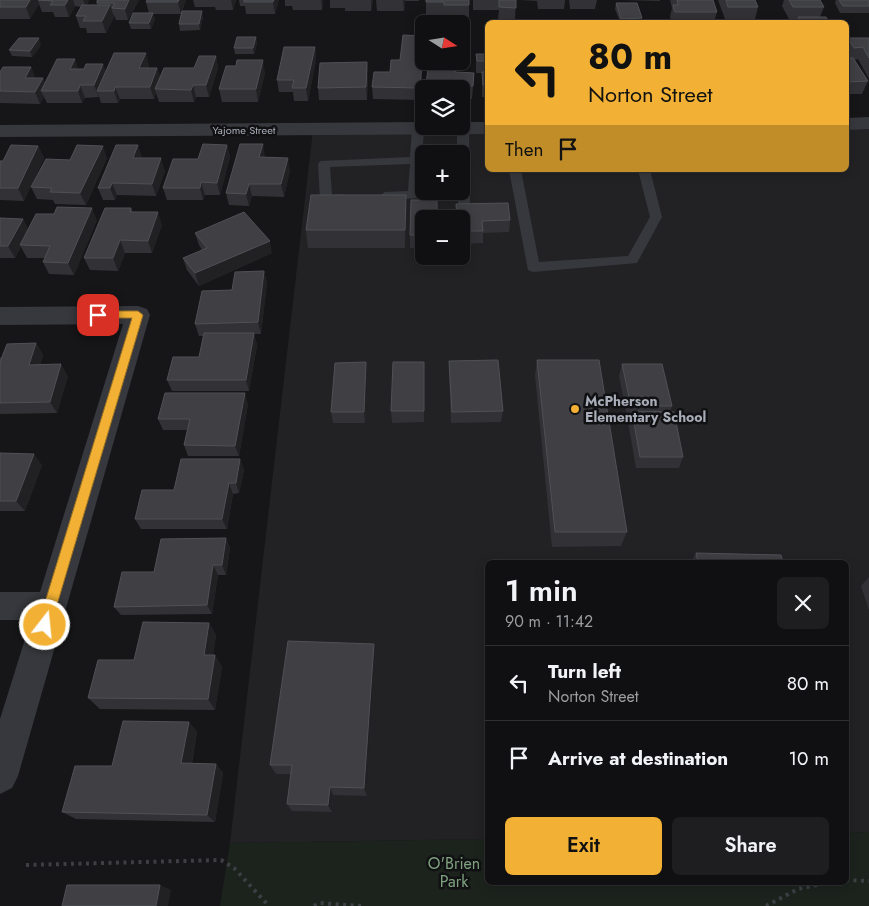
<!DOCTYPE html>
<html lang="en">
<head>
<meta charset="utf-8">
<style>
  :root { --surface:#101012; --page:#1e1e20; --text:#f1f3f6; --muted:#9c9d9f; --line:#303032; --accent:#f2b134 }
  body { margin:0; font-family:Jost,sans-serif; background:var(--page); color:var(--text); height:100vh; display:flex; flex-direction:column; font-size:19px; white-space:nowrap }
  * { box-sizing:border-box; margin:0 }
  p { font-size:16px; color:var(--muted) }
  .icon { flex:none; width:28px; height:28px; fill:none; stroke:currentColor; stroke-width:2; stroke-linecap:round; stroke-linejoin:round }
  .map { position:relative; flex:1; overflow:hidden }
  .panel { position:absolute; left:485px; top:560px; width:364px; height:325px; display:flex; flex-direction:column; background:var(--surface); border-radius:8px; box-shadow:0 2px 12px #0003,0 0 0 1px var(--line) }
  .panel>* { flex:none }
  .hud { position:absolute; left:485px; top:20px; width:364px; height:152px; border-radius:8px; box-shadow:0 2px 12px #0003,0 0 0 1px var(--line); background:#f2b134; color:#111; overflow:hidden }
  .needle { width:32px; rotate:102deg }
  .controls { position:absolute; left:415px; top:15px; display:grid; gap:10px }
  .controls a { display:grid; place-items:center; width:55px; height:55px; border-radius:8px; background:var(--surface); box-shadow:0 2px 12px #0003,0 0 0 1px var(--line); font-size:25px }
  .pin { position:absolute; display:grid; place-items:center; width:42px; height:42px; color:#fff; margin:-21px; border-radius:10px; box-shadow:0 2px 8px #0006 }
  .me { position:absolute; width:55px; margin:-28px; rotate:16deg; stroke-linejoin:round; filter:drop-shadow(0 0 4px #0008) }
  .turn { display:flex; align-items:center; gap:18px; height:105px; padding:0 20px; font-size:22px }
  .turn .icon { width:65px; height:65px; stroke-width:2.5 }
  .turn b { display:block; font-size:35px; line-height:42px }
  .then { display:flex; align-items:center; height:48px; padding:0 20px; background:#0003; gap:10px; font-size:19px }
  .round { display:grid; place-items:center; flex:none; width:52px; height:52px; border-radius:8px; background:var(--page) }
  .summary { display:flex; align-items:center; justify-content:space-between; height:85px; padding:0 20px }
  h1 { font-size:30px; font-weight:600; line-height:38px }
  .primary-button { display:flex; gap:10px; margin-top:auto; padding:10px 20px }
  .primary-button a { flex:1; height:58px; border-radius:8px; background:var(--accent); color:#111; font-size:20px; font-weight:600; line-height:58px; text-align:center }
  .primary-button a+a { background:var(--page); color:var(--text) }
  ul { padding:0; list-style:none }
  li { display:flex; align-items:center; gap:15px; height:75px; padding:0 20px; border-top:1px solid var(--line) }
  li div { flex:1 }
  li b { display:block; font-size:19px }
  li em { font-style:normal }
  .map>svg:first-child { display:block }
  .built { fill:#222225; fill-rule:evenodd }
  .green { fill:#1c231d }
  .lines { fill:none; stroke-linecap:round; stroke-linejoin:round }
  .path { stroke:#3d3f44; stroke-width:4; stroke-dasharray:3 4.5; stroke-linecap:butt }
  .service { fill:#37383d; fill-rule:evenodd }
  .minor { fill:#37383d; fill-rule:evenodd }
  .wall { fill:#323236 }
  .shaded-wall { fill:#212124 }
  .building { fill:#3f3f44; stroke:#4f5156 }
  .route { fill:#f2b134; stroke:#9d7322 }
  .poi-dot { fill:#f2b134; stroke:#111113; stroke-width:2 }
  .labels { text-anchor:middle; stroke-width:5; stroke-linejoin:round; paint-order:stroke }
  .far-street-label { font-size:11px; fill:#a8adb8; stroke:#111113 }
  .poi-label { font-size:14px; font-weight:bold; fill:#a8adb8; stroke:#111113; text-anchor:start }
  .near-park-label { font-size:16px; fill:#7fa381; stroke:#111113 }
</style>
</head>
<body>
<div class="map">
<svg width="869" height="906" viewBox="0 0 869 906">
  <rect width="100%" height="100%" fill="#161618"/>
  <path class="built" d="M869,123v709l-23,1v-271h-358l-1,277 -257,4 83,-713 174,-2 1,42h358v-46zM424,154h37v37h-37zM424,219h37v37h-37z"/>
  <path class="green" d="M869,832v74h-649l10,-63 257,-4 1,43h358v-49z"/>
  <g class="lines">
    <path class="path" d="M26,865l195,-5 13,8 35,38
      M846,880l23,1
      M314,906l5,-3 43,3
      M766,906l32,-17 33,-7"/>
    <path class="service" d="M418,126l6,3 -4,66 -2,3 -33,2 -6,-4 6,-4 23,-1 2,-27 -80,3 2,28 11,-1 6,4 -6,4h-21l-2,-3 -2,-35 2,-3 90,-4 2,-28z
      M460,126l7,1 2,2 1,80 -6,4 -6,-4v-18h3v-37h-4v-25z
      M509,170h12l18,92 89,-6 22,-39 -12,-47h12l12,47 -25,46 -104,9 -5,-2z"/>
    <path class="minor" d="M869,117v12l-23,1v-12z
      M424,122v4h37v-4h27v12l-488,3v-12z
      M138,306l9,3 3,6 -132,461 -6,12 -12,6v-75l31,-99h-31v-28h40l83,-268 -123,1v-18z"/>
  </g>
  <path class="wall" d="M0,0h89l-2,5h10l-1,-5h43l-11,20h-12l-2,-5h-1l1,2 -8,16h-19l-1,-5h-6l-4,-12 5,-9 -6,-1 -6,11h-14l-2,-5h-11l-3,-8 -9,15h-30z
    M186,0l-5,14h-28l2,5 -4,10h-20l-2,-6 20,-10 -3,-11z
    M193,0h43l-3,10h-17l-1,-3h-20z
    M239,0h40l-4,14h-29l-1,-8h-5z
    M285,0h38l-1,10h-29l-1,-4h-7z
    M330,0h43l-2,11h-26v-3h-15z
    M376,0h43v1h-14l-1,10h-27z
    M426,0l43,5v12h-25v-3h-18z
    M473,0h43l-1,19h-17l1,-9h-26z
    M520,0h45l-1,9h-26l-1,-8z
    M569,0h28l-2,9h-25z
    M623,0h37v1z
    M670,0h43l4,12 -3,10h-42l-2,-5 2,-9z
    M718,0h37l3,7 -3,12h-30z
    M784,0h36l4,7 -4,10 9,5h-33l2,-3h-9l-7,-13z
    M836,0h32l1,2v11h-29l-5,-10z
    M616,3l26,15 -1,4h-21l-5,-13z
    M203,17l-3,13 -20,1 -1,-7z
    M424,36v12l-4,52 -47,-1 -1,-12 18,-15 10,-12z
    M256,37l1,7 -3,10h-19l-1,-6z
    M848,38h21v41l-11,-20 -3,1 13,21 -6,13h-16v-36h2l-2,-3v-13z
    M41,45l-9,12 -20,-1 -3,-6z
    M315,47l1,13 -8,41h-14l-1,-9h-14l-2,-12z
    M476,54h12v43h-6v-24h-6z
    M216,56l2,12 -9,29h-13l-2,5h-35l-3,-9 -2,6h-34l-2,4h-17l-2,-7v1l-14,1 -3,5h-35l-3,-6 -4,7 -40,-1v-31l31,-5 4,11h8l2,5 34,-14 27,3 43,-7 -1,3h9l3,9 34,-9z
    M456,61v11l18,1 -2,26 -11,-1v-9h-35v-5z
    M367,62l1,12 -1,26h-48l-1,-12z
    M265,73l-7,29h-36l-3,-13z
    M227,145l3,12 -10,38h-15l-2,5h-36l-4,-12 35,-29z
    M38,146l6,12 -20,43 -24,-1v-39h3z
    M265,156v1l25,13 -6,27 -32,-1 -3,10 -20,-1 -3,-12z
    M142,157v1l23,13 -9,25 -39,-1 -2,5h-12l-5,-12z
    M107,158l-21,47 -31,-1 -2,-4 -16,-1 -6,-12 39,-27z
    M406,195v18l-1,35h-97l-2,-18z
    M456,204l54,16 -1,12 -26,1v10l-22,1v-25h-5z
    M131,208l2,4 29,13 -10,28h-27l-7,18 -28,-1 -6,-12z
    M0,218l23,1 5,10 69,-9 -23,55 -25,-1 -6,-12 2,-4h-18l-6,-11 -6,11h-15z
    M424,219v28l-14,1v-13z
    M195,233l77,20 -73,33 -12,-16 -4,-12 19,-8 -3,-5z
    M264,271l3,12 -6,51h-7l3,11 -8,46h-77l-5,-11 32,-23 5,-21h-5l-4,-12 37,-34z
    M36,343l7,12 -3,10 28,11 -11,37 -57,1v-57l1,1z
    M537,360l90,172 -6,14 -69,1 -17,-171z
    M449,361l54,50 -2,11 -50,1 -2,-50z
    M366,362l2,12 -3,49h-32l-2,-11z
    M424,362v60l-32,1 -1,-12z
    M622,364l50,42 -2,6 13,45 -4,11h-43l-8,-46 2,-5h-3l-8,-41z
    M248,404l-9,52h-51l-4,-11 3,-15h-24l-5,-11z
    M0,453l42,12 -17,46h-25z
    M240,459l4,11 -5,23 -6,1 -6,35h-86l-6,-10 39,-29z
    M226,538l4,10 -4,27h-8l-6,39 -91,1 -7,-8 40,-35z
    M696,553l87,9h-92z
    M869,577v33l-8,-24z
    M209,623l7,12 -3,20h2l7,12 -7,43 -115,-1 -12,-11 46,-38z
    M374,644l2,12 -9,140 -34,-1 -1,17 -40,-1 -5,-7 4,-30h-15l-6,-9z
    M189,722l8,10 -5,31 24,1 7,9 -8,49 -139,-3 -14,-7 50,-46z"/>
  <path class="shaded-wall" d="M30,0h11h-3l1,4 -9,15 -4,-12z
    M68,0h5l2,6 -6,11 -4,-12z
    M83,0h6l-3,7z
    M129,0h10l-11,20 -3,-11z
    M179,0h7l-5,14 -3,-12z
    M231,0h5l-3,10z
    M274,0h5l-4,14 -2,-12z
    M321,0h2l-1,10z
    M371,0h2l-2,11z
    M403,0h2l-1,11z
    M110,5l4,12 -8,16 -4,-12z
    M202,11l1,6 -3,13 -1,-6z
    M153,13l2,6 -4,10 -2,-6z
    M424,36v12l-4,52v-12z
    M256,37l1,7 -3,10 -1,-6z
    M39,38l2,7 -9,12 -2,-6z
    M315,47l1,13 -8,41 -2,-13z
    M146,53l3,12 -6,15 -4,-12z
    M216,56l2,12 -9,29 -3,-12z
    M75,59l4,12 -9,-2z
    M263,60l2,13 -7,29 -2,-13z
    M367,62l1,12 -1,26 -1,-13z
    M103,64l5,12 -11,15 2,5v1l-5,-12z
    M31,67l5,12 -11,-1z
    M157,68l4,12 -6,9 1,4 -2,6 -4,-12z
    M43,78l5,12 -7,1 3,6 -4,7 -5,-12z
    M80,85l5,13 -3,5 -4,-12z
    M193,85l3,12 -2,5 -3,-12z
    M115,87l5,12 -2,4 -4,-12z
    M263,144l2,12 -3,13 -3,-12z
    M138,145l4,12 -4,13 -5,-12z
    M227,145l3,12 -10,38 -3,-12z
    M38,146l6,12 -20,43 -6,-13z
    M103,146l4,12 -21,47 -6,-12z
    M161,158l4,13 -9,25 -4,-12z
    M288,158l2,12 -6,27 -3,-13z
    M201,182l4,13 -2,5 -3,-12z
    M112,183l5,12 -2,5 -5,-12z
    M249,184l3,12 -3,10 -3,-12z
    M406,195v18l-1,35v-18z
    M92,208l5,12 -23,55 -6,-12z
    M158,212l4,13 -10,28 -4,-12z
    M23,219l6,12 -9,14 1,2 -6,11 -7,-12z
    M120,240l5,13 -7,18 -5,-13z
    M270,241l2,12 -73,33 -4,-13z
    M264,271l3,12 -6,51 -3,-12z
    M254,333l3,12 -8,46 -3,-11z
    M36,343l7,12 -7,22 -7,-12z
    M366,362l2,12 -3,49 -1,-11z
    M61,364l7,12 -11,37 -7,-11z
    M245,393l3,11 -9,52 -4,-10z
    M34,454l8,11 -17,46 -9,-10z
    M240,459l4,11 -5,23 -3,-10z
    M229,483l4,11 -6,35 -5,-10z
    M226,538l4,10 -4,27 -4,-10z
    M213,565l5,10 -6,39 -5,-9z
    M209,623l7,12 -5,32 -7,-12z
    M374,644l2,12 -9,140 -3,-8z
    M215,655l7,12 -7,43 -7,-11z
    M189,722l8,10 -7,40 -9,-9z
    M216,764l7,9 -8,49 -8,-7z
    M330,787l3,8 -1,17 -4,-7z
    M160,885l11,5 -3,16h-12z"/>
  <path class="building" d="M0,0h30l-4,7h-26z
    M38,0h30l-3,5h-15l3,-4z
    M98,0h31l-4,9 -13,-1 3,-5h-18z
    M147,0h32l-1,2h-32z
    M244,0h30l-1,2h-29z
    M426,0h43v5h-25v-3h-18z
    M499,0h17v8l-17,-1z
    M677,0h36l4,12h-42l-2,-7h5z
    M726,0h29l3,7h-30z
    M789,0h31l4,7h-31z
    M839,0h29l1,2v4h-26z
    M616,3h21l5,15 -21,1z
    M82,5h28l-8,16h-19l3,-5h-10z
    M182,11h20l-3,13h-20z
    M133,13h20l-4,10h-20z
    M798,17h28l3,5h-28z
    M403,35l21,1 -4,52 -48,-1 2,-15h16l1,-12h9z
    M237,37h19l-3,11h-19z
    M19,38h20l-9,13 -21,-1z
    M848,38h21v20l-6,-11 -9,1z
    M284,47h31l-9,41h-14l2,-8h-17z
    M114,53h32l-7,15h18l-7,19h-35l-1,4h-17z
    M476,54h12v7h-11z
    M199,56h17l-10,29h-13l-2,5 -36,-1 9,-21h30z
    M846,58h7l15,23 -22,1z
    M57,59h18l-5,10h14l2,-5h17l-9,21h-14l-2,6h-37z
    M237,60h26l-7,29h-37l7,-23h10z
    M429,61h27l-1,11 19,1 -1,13 -47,-2z
    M367,62l-1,25 -48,1 2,-25z
    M3,67h28l-6,11h18l-8,14 -35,-1v-19z
    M482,72h6v13h-5z
    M203,144l24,1 -10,38 -16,-1 -1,6h-37l10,-29h25z
    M240,144h23l-4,13 29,1 -7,26h-32l-3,10 -20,-1z
    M11,145l27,1 -20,42h-18v-27h3z
    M77,145l26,1 -23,47 -30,-1 2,-4 -21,-1 15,-28 24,1z
    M116,145h22l-5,13h28l-9,26 -40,-1 -2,5h-12z
    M311,195h95l-1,35h-99z
    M411,200h26v19h-13v16h-14z
    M508,203l2,17 -28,1 1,10h-22v-12h-4l-1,-15z
    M57,207l35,1 -24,55 -25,-1 7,-16 -30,-1 16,-31h18z
    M105,208h26l-1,4h28l-10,29 -28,-1 -7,18h-29z
    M244,212l26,29 -75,32 -12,-15 24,-10 -12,-15z
    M0,218l23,1 -15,27h-8z
    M264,271l-6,51 -63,2 7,-33 30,-1 3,-18z
    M204,333h50l-8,47h-79l6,-23h26z
    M36,343l-7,22 32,-1 -11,38 -50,1v-41l7,-18z
    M498,360l5,51 -51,1 -3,-51z
    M537,360h62l28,172h-72z
    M366,362l-2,50h-33l4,-49z
    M393,362h31v49h-33z
    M622,364h40l10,42h-41z
    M165,393h80l-10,53 -51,-1 6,-26h-32z
    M632,411l42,1 9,45h-43z
    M0,453l34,1 -18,47h-16z
    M181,459h59l-4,24h-7l-7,36h-87l7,-29h32z
    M226,538l-4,27h-9l-6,40 -93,2 8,-35h32l7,-33z
    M696,553l85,2 2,7h-85z
    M143,622l66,1 -5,32h11l-7,44 -120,-1 10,-38h36z
    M288,641l86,3 -10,144 -34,-1 -2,18 -41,-1 5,-39h-22z
    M123,721l66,1 -8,41 35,1 -9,51 -145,-3 13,-46h37z
    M67,885h93l-4,21h-94z"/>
  <path class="route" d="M98,311h40l5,4 -92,310 -1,4 -5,2 -5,-2 -2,-4 94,-307h-37l-2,-3z"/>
  <circle class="poi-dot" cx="575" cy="409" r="5"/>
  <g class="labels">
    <g class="far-street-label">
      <text x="244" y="134">Yajome Street</text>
    </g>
    <g class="poi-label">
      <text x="585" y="406">McPherson<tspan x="585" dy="16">Elementary School</tspan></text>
    </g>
    <g class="near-park-label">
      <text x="454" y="869">O'Brien<tspan x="454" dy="18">Park</tspan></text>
    </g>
  </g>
</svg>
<div class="controls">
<a><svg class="needle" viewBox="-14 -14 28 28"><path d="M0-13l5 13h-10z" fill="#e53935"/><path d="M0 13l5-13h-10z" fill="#9c9d9f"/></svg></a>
<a><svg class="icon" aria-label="layers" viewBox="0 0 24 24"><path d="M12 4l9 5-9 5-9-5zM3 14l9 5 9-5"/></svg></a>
<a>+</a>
<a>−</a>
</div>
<div class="pin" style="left:98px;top:315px;background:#d93025"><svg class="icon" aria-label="arrive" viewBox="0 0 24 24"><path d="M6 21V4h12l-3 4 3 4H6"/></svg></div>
<svg class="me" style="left:45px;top:625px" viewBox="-20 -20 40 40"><circle r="17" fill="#f2b134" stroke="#fff" stroke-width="3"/><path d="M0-11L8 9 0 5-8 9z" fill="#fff"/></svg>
<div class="hud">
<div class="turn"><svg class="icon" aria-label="left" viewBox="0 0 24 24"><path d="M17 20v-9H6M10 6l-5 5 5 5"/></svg><div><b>80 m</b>Norton Street</div></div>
<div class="then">Then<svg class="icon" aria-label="arrive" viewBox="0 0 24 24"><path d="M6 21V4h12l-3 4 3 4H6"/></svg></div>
</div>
<section class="panel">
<div class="summary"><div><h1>1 min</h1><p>90 m · 11:42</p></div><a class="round"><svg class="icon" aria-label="close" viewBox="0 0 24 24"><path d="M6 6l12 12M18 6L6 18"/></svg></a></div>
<ul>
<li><svg class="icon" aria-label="left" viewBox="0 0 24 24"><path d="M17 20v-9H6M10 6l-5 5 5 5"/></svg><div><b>Turn left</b><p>Norton Street</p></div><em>80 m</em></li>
<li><svg class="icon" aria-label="arrive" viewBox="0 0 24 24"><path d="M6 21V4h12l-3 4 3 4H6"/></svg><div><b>Arrive at destination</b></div><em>10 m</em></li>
</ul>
<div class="primary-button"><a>Exit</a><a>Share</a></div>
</section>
</div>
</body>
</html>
